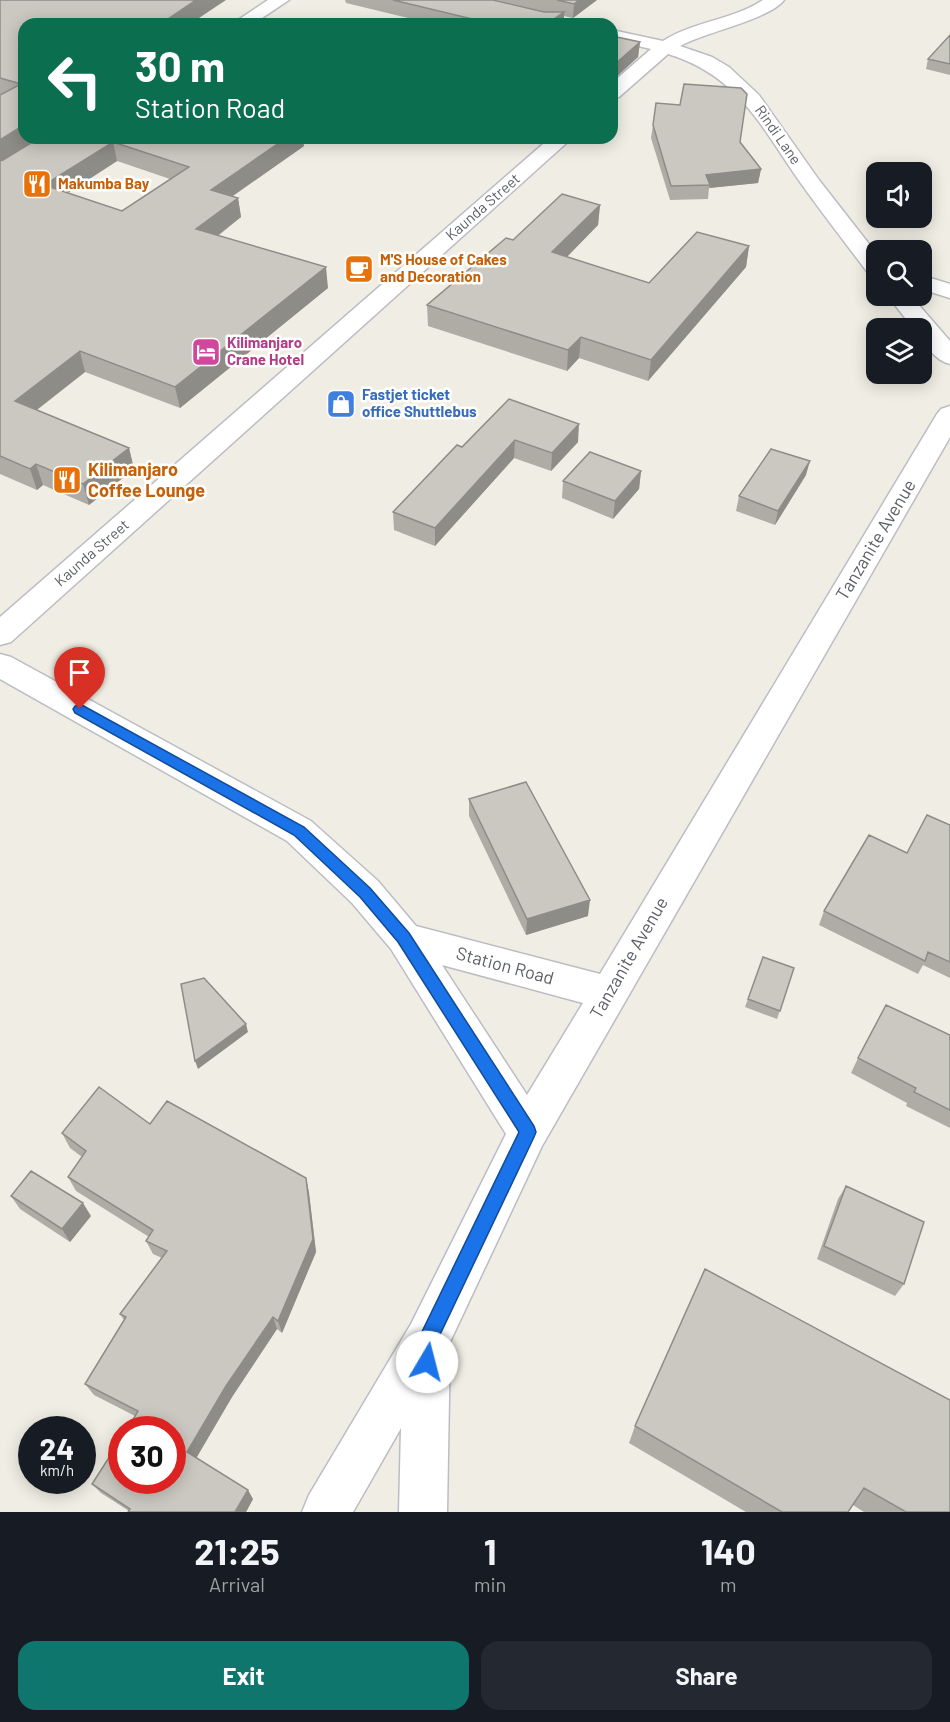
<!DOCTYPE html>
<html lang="en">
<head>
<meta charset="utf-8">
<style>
  :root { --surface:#171b24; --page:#242831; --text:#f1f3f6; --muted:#9ea1a6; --accent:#0f766e }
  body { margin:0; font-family:Barlow,sans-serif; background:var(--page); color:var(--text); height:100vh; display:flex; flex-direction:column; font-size:22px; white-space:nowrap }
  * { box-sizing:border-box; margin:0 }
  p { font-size:20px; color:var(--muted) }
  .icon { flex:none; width:33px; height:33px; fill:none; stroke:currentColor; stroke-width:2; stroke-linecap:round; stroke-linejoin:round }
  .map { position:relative; height:1512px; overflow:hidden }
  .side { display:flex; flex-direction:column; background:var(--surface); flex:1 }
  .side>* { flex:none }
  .top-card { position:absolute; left:18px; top:18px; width:600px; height:126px; border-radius:18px; box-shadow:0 3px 15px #0003; background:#0b6e4f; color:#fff; overflow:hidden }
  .controls { position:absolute; left:866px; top:162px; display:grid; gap:12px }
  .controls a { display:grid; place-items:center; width:66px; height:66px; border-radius:12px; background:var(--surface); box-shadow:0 3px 15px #0003; font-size:30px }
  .speed { position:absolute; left:18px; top:1416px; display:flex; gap:12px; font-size:30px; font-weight:700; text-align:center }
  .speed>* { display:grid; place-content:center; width:78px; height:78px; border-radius:50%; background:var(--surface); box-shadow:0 3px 15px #0003; line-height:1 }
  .speed small { font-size:15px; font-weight:400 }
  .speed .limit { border:9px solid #d22; background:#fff; color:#111 }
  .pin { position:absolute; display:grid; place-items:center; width:51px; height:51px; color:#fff; margin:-62px -26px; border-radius:50% 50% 50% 0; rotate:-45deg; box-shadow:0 0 6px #0007 }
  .pin .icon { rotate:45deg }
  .me { position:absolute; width:66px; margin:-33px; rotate:8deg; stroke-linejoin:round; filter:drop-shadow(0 0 4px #0008) }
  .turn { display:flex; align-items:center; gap:21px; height:126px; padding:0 18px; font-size:27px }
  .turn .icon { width:78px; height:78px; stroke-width:2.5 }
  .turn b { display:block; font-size:42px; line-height:51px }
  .eta { display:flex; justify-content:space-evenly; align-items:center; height:102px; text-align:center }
  .eta b { font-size:36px; font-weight:700; line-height:42px }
  .action { display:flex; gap:12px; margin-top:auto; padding:12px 18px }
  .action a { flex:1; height:69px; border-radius:18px; background:var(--accent); color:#fff; font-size:24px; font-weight:700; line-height:69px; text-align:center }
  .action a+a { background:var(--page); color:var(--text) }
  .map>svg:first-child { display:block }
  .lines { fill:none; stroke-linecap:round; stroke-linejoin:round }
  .street-casing { stroke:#bbbdc4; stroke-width:3 }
  .street { fill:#fff; fill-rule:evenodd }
  .wall { fill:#afaca6; fill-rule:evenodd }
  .shaded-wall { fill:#8e8c87 }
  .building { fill:#cbc8c1; stroke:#8e8c87; stroke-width:1.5; fill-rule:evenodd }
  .route { fill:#1a73e8; stroke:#114b97; stroke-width:1.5 }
  .labels { text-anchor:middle; stroke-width:5; stroke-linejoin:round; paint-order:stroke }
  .far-street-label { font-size:15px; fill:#5c5f66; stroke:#fff }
  .far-food-label { font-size:15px; font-weight:bold; fill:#c56008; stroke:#fff; text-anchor:start }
  .far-hotel-label { font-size:15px; font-weight:bold; fill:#b23c85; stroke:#fff; text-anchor:start }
  .far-shop-label { font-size:15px; font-weight:bold; fill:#366cbe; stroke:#fff; text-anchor:start }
  .food-label { font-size:18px; font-weight:bold; fill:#c56008; stroke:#fff; text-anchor:start }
  .street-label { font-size:18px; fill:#5c5f66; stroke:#fff }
</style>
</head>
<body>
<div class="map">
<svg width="950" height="1512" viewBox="0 0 950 1512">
  <rect width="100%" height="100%" fill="#f0eee4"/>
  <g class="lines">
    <g class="street-casing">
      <path id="street" d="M268,0h21l-36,24h-21z
        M763,0h21c-14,19 -79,32 -104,46l32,11 17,10 30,28 60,85 57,73v22l-8,-2c-21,-28 -43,-56 -63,-84 -42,-58 -64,-113 -137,-135l-49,43 -7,2v-16l39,-34 -39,-9v-10l51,11c31,-20 70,-21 100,-41z
        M550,138h22l-561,504 -11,3v-28z
        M921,275l29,9v14l-29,-9z
        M888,296h23l39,45v23c-14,-3 -29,-21 -29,-36h-8z
        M950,406v31l-408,709 -92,196 -3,170h-48l2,-84 -48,84h-51l7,-17 102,-171 95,-190 -115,-185 -39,-46 -65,-62 -287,-162v-25l11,3 300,164 67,60 38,45 184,48 337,-560 4,-5zM442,965l141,38 -56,92z"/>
    </g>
    <use href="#street" class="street"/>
  </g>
  <path class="wall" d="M0,0l24,24v114l280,8 -71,50 5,2 3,19 -23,19 110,52 -148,120 -95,-36 -48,38 92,38 5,21 -45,36 -46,-20 -6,5 -37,-16zM117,161l53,18 -48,32 -54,-18z
    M345,0h148l52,12 -49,-12h101l-24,18 -9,-2v8h-131l-87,-21z
    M950,35v40l-24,-6 2,-10z
    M612,36l28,6 -2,15 -24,22 -2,-1z
    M653,125l108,44 -3,14 -49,5 -1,11 -38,1 -19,-62z
    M600,205l-2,20 -31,32 82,26 100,-37 -3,21 -98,114 -69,-23 -12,13 -139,-45 -1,-21 86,-65z
    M509,399l69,43 -27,29 -37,-13 -79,88 -41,-16 -1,-18 69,-65z
    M641,471l-2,18 -26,30 -51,-21 1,-17z
    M806,475l-31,50 -39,-14 3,-15z
    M469,799l119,117 -62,19 -57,-119z
    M950,825v153l-27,-13 -5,9 -99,-49 5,-14z
    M763,957l31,11 -17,51 -32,-12z
    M950,1035v93l-44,-22 1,-3 -56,-30 7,-15z
    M150,1124l156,54 3,15 7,59 -34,81 -5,-4 -45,68 -36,61 57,41 -7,13h-118l1,-1 -28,-18 -9,-9 43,-68 -41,-21 -9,-11 39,-64 -4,-6 42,-56 -9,-4 -7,-13 3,-4 -73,-46 -8,-14 14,-20 -12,-9 -8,-15z
    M846,1186l58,98 -9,12 -78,-37 21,-60z
    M11,1196l80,20 -21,26 -50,-33z
    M635,1426l315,86h-86l-11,-7 -5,7h-102l-117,-69z"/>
  <path class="shaded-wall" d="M196,0h30l-36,24 -22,-5z
    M579,0h18l-24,18 1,-14z
    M564,12v12l-13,-3z
    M640,42l-2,15 -24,22 1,-15z
    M24,125v13h16l-40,24v-22z
    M286,138h17l1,8 -90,63 -3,-19z
    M113,142l4,19 -68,44 -5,-20z
    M761,169l-3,14 -49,5 1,-3 -4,-10z
    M238,198l3,19 -41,32 -4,-20z
    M600,205l-2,20 -47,48 1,-21z
    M749,246l-3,21 -98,114 3,-21z
    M326,267l2,21 -148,120 -5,-21z
    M581,337l-2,21 -12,13 1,-21z
    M80,351l5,21 -64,50 -6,-21z
    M579,424l-1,18 -27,29 1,-18z
    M515,440l-1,18 -79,88v-18z
    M129,448l5,21 -45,36 -6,-21z
    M810,461l-4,14 -31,50 3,-14z
    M36,464l7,21 -6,5 -7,-21z
    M641,471l-2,18 -26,30 2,-18z
    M590,900l-2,16 -62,19 1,-16z
    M246,1024l2,8 -50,37 -3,-8z
    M306,1178l3,15 7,59 -34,81 -4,-12z
    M83,1203l8,13 -21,26 -8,-13z
    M273,1317l4,12 -45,68 -38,65 -7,-10 39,-66z
    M248,1490l5,9 -7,13h-11z"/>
  <path class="building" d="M0,0h196l-28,19 21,5h-165v101l-24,15v-45l21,-11 -21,-6z
    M393,0h100l51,12h20l-13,9 11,3h-80l3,-2z
    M557,0h22l-5,4z
    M950,35v29l-22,-5z
    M612,36l28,6 -25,22 -3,-1z
    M684,84l57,4 6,6 -7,48 21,27 -55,6 4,10 -39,1 -18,-61 3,-22 24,2z
    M39,138h247l-75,52 27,8 -42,31 130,38 -151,120 -95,-36 -65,50 114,47 -46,36 -47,-20 -6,5 -30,-13v-295l3,-1zM113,142l76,25 -67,44 -78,-26z
    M562,194l38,11 -48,47 97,31 48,-51 52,14 -98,114 -70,-23 -13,13 -141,-45 79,-67 7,2z
    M509,399l70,25 -27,29 -37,-13 -80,88 -42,-16 64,-67 5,2z
    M771,449l39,12 -32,50 -39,-15z
    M590,452l51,19 -26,30 -52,-20z
    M526,782l64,118 -63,19 -58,-120z
    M927,815l23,10v137l-22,-10 -3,9 -101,-50 45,-76 38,18z
    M763,957l31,11 -14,43 -32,-12z
    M204,978l42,46 -51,37 -14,-77z
    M886,1005l64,30v75l-36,-18 2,-4 -58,-30z
    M99,1087l51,37 17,-23 139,77 7,61 -35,82 -5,-4 -47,69 -39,66 61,38 -13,22h-107l2,-3 -38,-25 30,-47v43h50v-50h-45l11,-19 -53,-27 41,-67 -6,-3 47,-63 -21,-10 7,-11 -85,-53 18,-26 -24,-18z
    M31,1171l52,32 -21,26 -51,-33z
    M846,1186l78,36 -20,62 -80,-38z
    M705,1269l245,131v112h-44l-42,-24 -16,24h-66l-147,-86z"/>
  <path class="route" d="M80,704l224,123 66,61 39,45 125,193 2,6 -2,5 -97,204 -1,21 -2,6 -7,3 -7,-3 -3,-6 1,-22 101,-208 -121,-190 -38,-45 -66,-62 -219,-122 -2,-4 2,-3z"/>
  <defs>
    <g id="restaurant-square" transform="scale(1.5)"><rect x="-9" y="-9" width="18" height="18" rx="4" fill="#e8710a" stroke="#fff"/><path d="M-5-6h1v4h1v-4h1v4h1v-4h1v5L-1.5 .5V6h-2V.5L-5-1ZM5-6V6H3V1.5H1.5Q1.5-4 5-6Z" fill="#fff"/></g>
    <g id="cafe-square" transform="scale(1.5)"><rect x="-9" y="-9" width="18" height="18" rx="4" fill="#e8710a" stroke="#fff"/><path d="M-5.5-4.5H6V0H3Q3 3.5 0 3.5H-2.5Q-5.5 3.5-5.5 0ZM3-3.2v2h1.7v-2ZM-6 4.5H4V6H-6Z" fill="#fff"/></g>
    <g id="hotel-square" transform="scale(1.5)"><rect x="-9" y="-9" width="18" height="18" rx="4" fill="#d1479c" stroke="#fff"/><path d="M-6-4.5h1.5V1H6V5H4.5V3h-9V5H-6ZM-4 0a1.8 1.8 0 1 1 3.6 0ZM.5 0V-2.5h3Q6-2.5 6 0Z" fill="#fff"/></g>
    <g id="shop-square" transform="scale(1.5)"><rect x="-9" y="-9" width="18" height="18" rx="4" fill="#3f7fe0" stroke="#fff"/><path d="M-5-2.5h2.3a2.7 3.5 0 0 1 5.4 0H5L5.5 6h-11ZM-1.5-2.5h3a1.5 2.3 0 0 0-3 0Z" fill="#fff"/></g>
  </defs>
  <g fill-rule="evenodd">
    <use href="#restaurant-square" x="37" y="184"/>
    <use href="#cafe-square" x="359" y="269"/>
    <use href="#hotel-square" x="206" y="352"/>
    <use href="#shop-square" x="341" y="404"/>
    <use href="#restaurant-square" x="67" y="480"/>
  </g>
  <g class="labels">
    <g class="far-street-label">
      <text transform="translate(778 135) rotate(55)" y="5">Rindi Lane</text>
      <text transform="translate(483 207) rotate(-41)" y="5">Kaunda Street</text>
      <text transform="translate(92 553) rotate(-41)" y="5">Kaunda Street</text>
    </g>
    <g class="far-food-label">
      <text x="58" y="189">Makumba Bay</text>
      <text x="380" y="265">M'S House of Cakes<tspan x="380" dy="17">and Decoration</tspan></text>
    </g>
    <g class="far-hotel-label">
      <text x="227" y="348">Kilimanjaro<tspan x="227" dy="17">Crane Hotel</tspan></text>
    </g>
    <g class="far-shop-label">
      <text x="362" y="400">Fastjet ticket<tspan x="362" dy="17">office Shuttlebus</tspan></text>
    </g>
    <g class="food-label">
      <text x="88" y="476">Kilimanjaro<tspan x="88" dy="21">Coffee Lounge</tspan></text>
    </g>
    <g class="street-label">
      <text transform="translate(876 540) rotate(-59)" y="6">Tanzanite Avenue</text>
      <text transform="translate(629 958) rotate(-60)" y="6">Tanzanite Avenue</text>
      <text transform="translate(505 966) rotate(15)" y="6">Station Road</text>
    </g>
  </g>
</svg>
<div class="controls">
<a><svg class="icon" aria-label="sound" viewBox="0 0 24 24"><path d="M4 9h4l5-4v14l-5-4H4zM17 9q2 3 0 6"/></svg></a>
<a><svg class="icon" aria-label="search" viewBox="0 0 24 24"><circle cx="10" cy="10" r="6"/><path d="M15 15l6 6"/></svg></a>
<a><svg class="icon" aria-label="layers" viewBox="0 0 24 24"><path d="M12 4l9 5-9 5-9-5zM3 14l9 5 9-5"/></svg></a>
</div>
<div class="speed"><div>24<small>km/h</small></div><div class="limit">30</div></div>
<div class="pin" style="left:80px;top:709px;background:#d93025"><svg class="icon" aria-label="arrive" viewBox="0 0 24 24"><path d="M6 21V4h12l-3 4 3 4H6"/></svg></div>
<svg class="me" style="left:427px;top:1362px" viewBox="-20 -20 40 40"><circle r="19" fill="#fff"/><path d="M0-13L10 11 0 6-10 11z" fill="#1a73e8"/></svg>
<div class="top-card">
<div class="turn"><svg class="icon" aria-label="left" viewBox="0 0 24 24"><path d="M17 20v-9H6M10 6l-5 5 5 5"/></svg><div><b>30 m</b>Station Road</div></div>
</div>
</div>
<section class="side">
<div class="eta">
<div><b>21:25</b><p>Arrival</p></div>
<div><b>1</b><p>min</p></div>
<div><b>140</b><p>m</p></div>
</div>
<div class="action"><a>Exit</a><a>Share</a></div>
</section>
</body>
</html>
